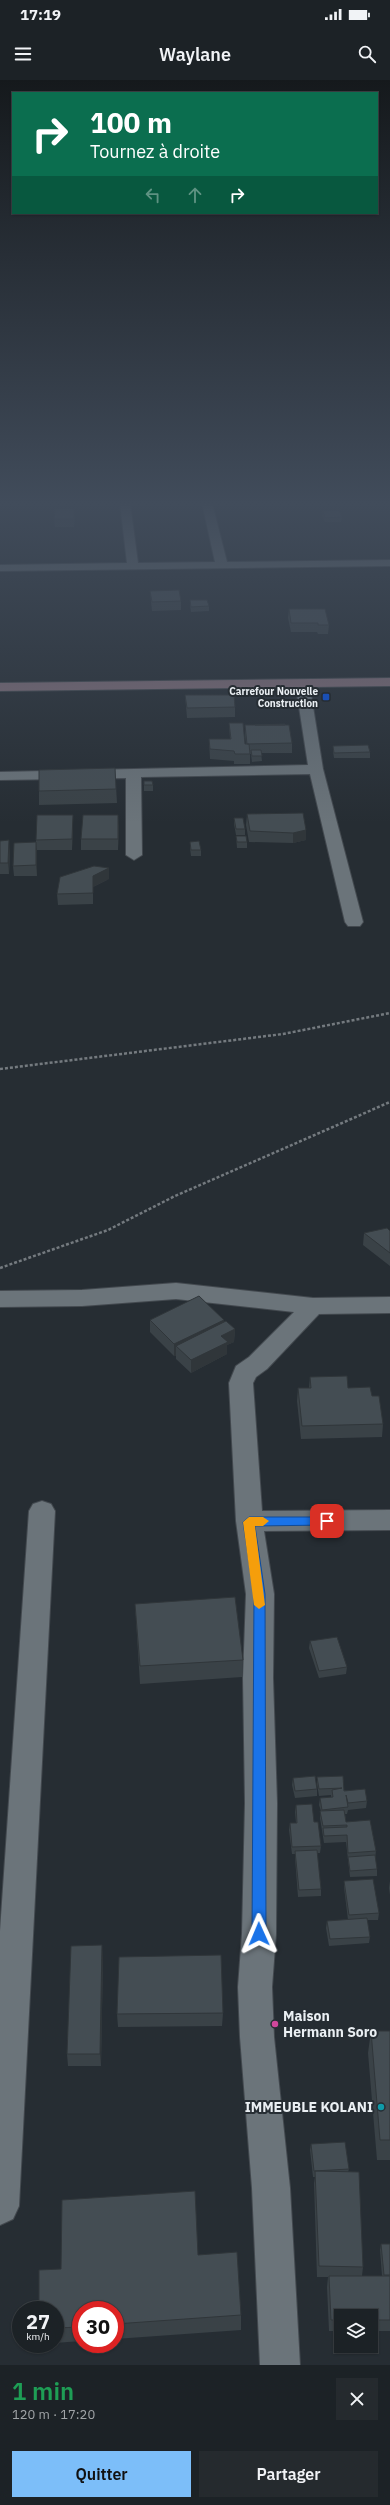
<!DOCTYPE html>
<html lang="fr">
<head>
<meta charset="utf-8">
<style>
  :root { --surface:#1c2226; --page:#252a2e; --text:#f1f3f6; --muted:#a0a4a7; --line:#3a3f43; --accent:#7cbef9 }
  body { margin:0; font-family:"IBM Plex Sans",sans-serif; background:var(--page); color:var(--text); height:100vh; display:flex; flex-direction:column; font-size:15px; white-space:nowrap }
  * { box-sizing:border-box; margin:0 }
  p { font-size:13px; color:var(--muted) }
  .icon { flex:none; width:22px; height:22px; fill:none; stroke:currentColor; stroke-width:2; stroke-linecap:round; stroke-linejoin:round }
  .map { position:relative; height:2285px; overflow:hidden }
  .side { display:flex; flex-direction:column; background:var(--surface); flex:1 }
  .side>* { flex:none }
  .hud { position:absolute; left:12px; top:12px; width:366px; height:122px; border-radius:0px; box-shadow:0 1px 3px #0004,0 0 0 1px var(--line); background:#0b6e4f; color:#fff; overflow:hidden }
  .tools { position:absolute; left:334px; top:2229px; display:grid; gap:8px }
  .tools a { display:grid; place-items:center; width:44px; height:44px; border-radius:0px; background:var(--surface); box-shadow:0 1px 3px #0004,0 0 0 1px var(--line); font-size:20px }
  .speed { position:absolute; left:12px; top:2221px; display:flex; gap:8px; font-size:20px; font-weight:700; text-align:center }
  .speed>* { display:grid; place-content:center; width:52px; height:52px; border-radius:50%; background:var(--surface); box-shadow:0 1px 3px #0004,0 0 0 1px var(--line); line-height:1 }
  .speed small { font-size:10px; font-weight:400 }
  .speed .limit { border:6px solid #d22; background:#fff; color:#111 }
  .pin { position:absolute; display:grid; place-items:center; width:34px; height:34px; color:#fff; margin:-17px; border-radius:8px; box-shadow:0 2px 6px #0006 }
  .me { position:absolute; width:44px; margin:-22px; rotate:359deg; stroke-linejoin:round; filter:drop-shadow(0 0 3px #0008) }
  .turn { display:flex; align-items:center; gap:14px; height:84px; padding:0 12px; font-size:18px }
  .turn .icon { width:52px; height:52px; stroke-width:2.5 }
  .turn b { display:block; font-size:28px; line-height:34px }
  .lanes { display:flex; align-items:center; height:38px; padding:0 12px; background:#0003; justify-content:center; gap:20px; direction:ltr }
  .lanes .off { opacity:.35 }
  .round { display:grid; place-items:center; flex:none; width:42px; height:42px; border-radius:0px; background:var(--page) }
  .headline { display:flex; align-items:center; justify-content:space-between; height:68px; padding:0 12px }
  h1 { font-size:24px; font-weight:600; line-height:30px; color:#1e9e55 }
  .button { display:flex; gap:8px; margin-top:auto; padding:8px 12px }
  .button a { flex:1; height:46px; border-radius:0px; background:var(--accent); color:#111; font-size:16px; font-weight:600; line-height:46px; text-align:center }
  .button a+a { background:var(--page); color:var(--text) }
  .status { display:flex; justify-content:space-between; align-items:center; height:28px; padding:0 20px; background:var(--surface); direction:ltr }
  .status svg { height:11px; fill:currentColor }
  header { display:flex; justify-content:space-between; align-items:center; height:52px; padding:0 12px; background:var(--surface); font-size:18px; font-weight:600 }
  .map>svg:first-child { display:block }
  .lines { fill:none; stroke-linecap:round; stroke-linejoin:round }
  .minor-casing { stroke:#43494f; stroke-width:2 }
  .secondary-casing { stroke:#43494f; stroke-width:2 }
  .path { stroke:#747a7f; stroke-width:2.5; stroke-dasharray:3 2; stroke-linecap:butt }
  .minor { fill:#6b747a; fill-rule:evenodd }
  .secondary { fill:#84717c; fill-rule:evenodd }
  .wall { fill:#3a4247 }
  .shaded-wall { fill:#30363a }
  .building { fill:#444d53; stroke:#30363a }
  .route { fill:#1a73e8; stroke:#114b97 }
  .slow { fill:#f59e0b }
  .transit-dot { fill:#1a4fb4; stroke:#262d33; stroke-width:1.5 }
  .hotel-dot { fill:#d1479c; stroke:#262d33; stroke-width:1.5 }
  .culture-dot { fill:#0f9aa8; stroke:#262d33; stroke-width:1.5 }
  .labels { text-anchor:middle; stroke-width:4; stroke-linejoin:round; paint-order:stroke }
  .far-poi-label { font-size:10px; font-weight:bold; fill:#eaeff3; stroke:#262d33; text-anchor:end }
  .near-poi-label { font-size:14px; font-weight:bold; fill:#eaeff3; stroke:#262d33; text-anchor:start }
</style>
</head>
<body>
<div class="status"><b>17:19</b><svg viewBox="0 0 49 12"><path d="M0 12V9h3v3zM5 12V6h3v6zM10 12V3h3v9zM15 12V0h3v12zM26 1h20v11H26zM47 4h2v5h-2z"/></svg></div>
<header><svg class="icon" aria-label="menu" viewBox="0 0 24 24"><path d="M4 6h16M4 12h16M4 18h16"/></svg>Waylane<svg class="icon" aria-label="search" viewBox="0 0 24 24"><circle cx="10" cy="10" r="6"/><path d="M15 15l6 6"/></svg></header>
<div class="map">
<svg width="390" height="2285" viewBox="0 0 390 2285">
  <rect width="100%" height="100%" fill="#262d33"/>
  <g class="lines">
    <g class="minor-casing">
      <path id="minor" d="M120,423h10l8,60 77,-1 -13,-59h10l15,59 163,-2v6l-390,5v-6l127,-2z
        M304,610l7,4 12,75 40,153 -3,4h-12l-3,-4 -35,-148 -169,3 1,78 -8,5 -8,-5v-77l-126,2v-8l308,-7 -11,-71z
        M176,1203l137,15 77,-1v16l-71,1 -52,55 -11,8 -3,6 9,128 128,-1v20l-126,1 10,63 -1,84 4,125 -1,131 -4,53 2,50 16,151 10,177h-40l-8,-177 -12,-151 -2,-50 4,-53 3,-131 -2,-125 3,-84 -10,-73 -7,-138 7,-17 13,-9 45,-45 -118,-13 -94,7 -82,1v-16l82,-1z
        M42,1421l9,3 4,7 -36,695 -6,13 -13,6v-294l29,-420 4,-7z"/>
    </g>
    <g class="secondary-casing">
      <path id="secondary" d="M390,598v8l-390,5v-8z"/>
    </g>
    <path class="path" d="M0,989l283,-35 107,-21
      M0,1188l108,-38 67,-34 215,-94"/>
    <use href="#minor" class="minor"/>
    <use href="#secondary" class="secondary"/>
  </g>
  <path class="wall" d="M323,431l19,6 -1,5h-16l-3,-7z
    M75,437l-1,10h-19l-1,-8z
    M150,511l31,10v9l-29,1z
    M190,520l19,6v5l-18,1 -1,-7z
    M289,529l40,16 -1,9h-10l-1,-2h-26l-3,-14z
    M185,615l50,12v10l-48,1z
    M229,643l16,21h1l-1,-9v-10l47,18v10h-31l1,8 -10,1 -1,-8h-1v10h-16v-3l-24,-2 -1,-20h21z
    M333,666l37,6v6h-36l-1,-7z
    M115,688l2,35 -78,2v-14z
    M144,701l9,4v6h-9z
    M247,734l59,16v10l-13,3 -44,-1 -3,-17z
    M234,738l11,11v6h-9l-2,-11z
    M73,745l-1,25h-35v26h-23l-1,-10 23,-24v-2z
    M119,745l-1,25h-37v-11z
    M236,756l11,6v6h-10z
    M0,761l10,10 -1,23h-9z
    M190,762l11,8v6h-10l-1,-8z
    M109,799l-16,8v17l-35,1 -1,-11z
    M390,1151v35l-27,-21 1,-12z
    M150,1240l74,2 11,7 -1,13 -7,3v9l-36,19 -15,-14v-3h-2l-24,-24z
    M310,1297l38,11 24,8 11,28 -1,13 -81,2 -4,-38 1,-13h11z
    M135,1524l108,56 -1,17 -102,7z
    M310,1561l37,26 -1,7 -27,4 -10,-30z
    M317,1697l50,24 -1,7 -18,2 -1,4h-2l1,8 30,29 -1,7 2,11v7l-27,1 -4,-35 -22,1 -4,-25 1,-7 -2,-6 1,-7 11,-1v-2l-12,1 -2,-12z
    M293,1698l24,11v7l-22,2 -3,-13z
    M296,1725l18,17 7,24 -1,7h-3l4,36v7l-23,1 -3,-39v-4h-3l-3,-24 1,-7h6l-1,-11z
    M344,1801l35,32 -1,7h-11l3,17 -1,6 -40,3 -3,-18 1,-7 21,-1 -4,-33z
    M390,1801v14l-1,-7z
    M103,1878l-2,108h-33l-1,-12z
    M223,1933l-1,13 -104,1 -1,-13z
    M371,1951h19v129h-13l-9,-107z
    M311,2064l38,25 -1,3 15,95 -1,9h20l-2,-26 1,-6h9v87h-19v-15h-30v15h-12l-2,-44 1,-10h-11l-3,-94 1,-6h-2l-3,-27z
    M198,2175l43,60v15l-126,9v-29h-34v31l-26,2v-33l6,-41z"/>
  <path class="shaded-wall" d="M73,735v10l-1,25v-11z
    M118,735l1,10 -1,25z
    M306,750v10l-13,3v-10z
    M9,760l1,11 -1,23 -1,-11z
    M36,762l1,11v23l-1,-11z
    M109,788v11l-16,8v17v-28z
    M224,1240v12l-48,14v10h-2v-12z
    M235,1249l-1,13 -7,3v9l-36,19v-13l30,-24z
    M102,1865l1,13 -2,108 -1,-12z"/>
  <path class="building" d="M55,429h19v10h-20z
    M339,430l3,7 -17,1 -2,-7z
    M179,510l2,11 -29,1 -2,-11z
    M190,520h17l2,6 -18,1z
    M289,529h36l4,16h-11v-2h-27z
    M185,615h49l1,12 -48,1z
    M229,643h14l2,21h4l1,10h-15l-1,-3 -24,-2 -1,-10h22z
    M285,644v1h-30z
    M245,645h44l3,18 -45,1z
    M368,665l2,7 -36,1 -1,-7z
    M251,670h10l1,6h-10z
    M115,688l1,21 -77,2v-21z
    M144,701h8l1,4h-9z
    M303,733l3,17 -13,3 -43,-2 -3,-17z
    M37,735h36l-1,24 -36,1z
    M83,735h35v24h-37z
    M234,738h9l2,11h-9z
    M236,756h10l1,6h-10z
    M9,760l-1,23h-8v-22z
    M199,761l2,9h-10l-1,-8z
    M36,762v23l-23,1 1,-23z
    M94,786l15,2 -16,8v17l-36,1 3,-17z
    M387,1148l3,3v22l-26,-20z
    M199,1216l25,24 -50,24 -24,-24z
    M226,1241l9,8 -14,7 7,6 -37,18 -15,-14z
    M347,1296l1,12 22,-1 2,9h7l4,28 -81,2 -4,-38h13l-1,-11z
    M235,1517l8,63 -103,6 -5,-62z
    M337,1557l10,30 -28,4 -9,-30z
    M315,1696l2,13 -22,2 -2,-13z
    M343,1696l1,15 21,-2 2,12 -19,2 -2,-8 2,12 -26,3 -2,-12 13,-1 -1,-7 10,-2 -23,1 -2,-12z
    M312,1724l2,18h4l3,24 -29,1 -2,-24h7l-1,-18z
    M344,1730l2,12 24,-2 6,31 -28,2 -1,-18 -23,1 -1,-8 24,-1v-2l-24,1 -3,-15z
    M317,1770l4,39 -22,1 -4,-39z
    M375,1775l2,14 -27,2 -2,-14z
    M373,1799l6,34 -30,2 -5,-34z
    M367,1838l3,19 -40,2 -3,-18z
    M102,1865l-2,109h-33l4,-108z
    M221,1875l2,58 -106,1 2,-57z
    M371,1951h19v109h-10z
    M345,2062l4,27 -35,2 -3,-27z
    M315,2091l44,1 4,95 -44,-1z
    M195,2111l3,64 39,-3 4,63 -126,9v-14h-34v17l-26,1v-18h-16v-40l22,-1 1,-69z
    M381,2164h9v31h-6z
    M329,2196h61v44h-19v-4h-30v4h-10z"/>
  <linearGradient id="sky" x2="0" y2="1"><stop stop-color="#15191c"/><stop offset="0.57" stop-color="#414c5b"/><stop offset="1" stop-color="#414c5b" stop-opacity="0"/></linearGradient>
  <rect width="390" height="743" fill="url(#sky)"/>
  <path class="route" d="M249,1437h78l6,4 -6,4 -72,1 10,68 1,340 -2,5 -5,2 -5,-2 -2,-5 2,-340 -11,-72z"/>
  <path class="slow" d="M249,1437h14l6,4 -6,5h-8l10,79 -6,4 -5,-4 -11,-83z"/>
  <rect class="transit-dot" x="322" y="613" width="8" height="8" rx="2"/>
  <circle class="hotel-dot" cx="275" cy="1944" r="4"/>
  <circle class="culture-dot" cx="381" cy="2027" r="4"/>
  <g class="labels">
    <g class="far-poi-label">
      <text x="318" y="615">Carrefour Nouvelle<tspan x="318" dy="12">Construction</tspan></text>
    </g>
    <g class="near-poi-label">
      <text x="283" y="1941">Maison<tspan x="283" dy="16">Hermann Soro</tspan></text>
      <text x="373" y="2032" text-anchor="end">IMMEUBLE KOLANI</text>
    </g>
  </g>
</svg>
<div class="tools">
<a><svg class="icon" aria-label="layers" viewBox="0 0 24 24"><path d="M12 4l9 5-9 5-9-5zM3 14l9 5 9-5"/></svg></a>
</div>
<div class="speed"><div>27<small>km/h</small></div><div class="limit">30</div></div>
<div class="pin" style="left:327px;top:1441px;background:#d93025"><svg class="icon" aria-label="arrive" viewBox="0 0 24 24"><path d="M6 21V4h12l-3 4 3 4H6"/></svg></div>
<svg class="me" style="left:259px;top:1854px" viewBox="-20 -20 40 40"><path d="M0-17L14 15 0 8-14 15z" fill="#1a73e8" stroke="#fff" stroke-width="4"/></svg>
<div class="hud">
<div class="turn"><svg class="icon" aria-label="right" viewBox="0 0 24 24"><path d="M7 20v-9h11M14 6l5 5-5 5"/></svg><div><b>100 m</b>Tournez à droite</div></div>
<div class="lanes"><svg class="icon off" aria-label="left" viewBox="0 0 24 24"><path d="M17 20v-9H6M10 6l-5 5 5 5"/></svg><svg class="icon off" aria-label="ahead" viewBox="0 0 24 24"><path d="M12 20V5M6 11l6-6 6 6"/></svg><svg class="icon" aria-label="right" viewBox="0 0 24 24"><path d="M7 20v-9h11M14 6l5 5-5 5"/></svg></div>
</div>
</div>
<section class="side">
<div class="headline"><div><h1>1 min</h1><p>120 m · 17:20</p></div><a class="round"><svg class="icon" aria-label="close" viewBox="0 0 24 24"><path d="M6 6l12 12M18 6L6 18"/></svg></a></div>
<div class="button"><a>Quitter</a><a>Partager</a></div>
</section>
</body>
</html>
